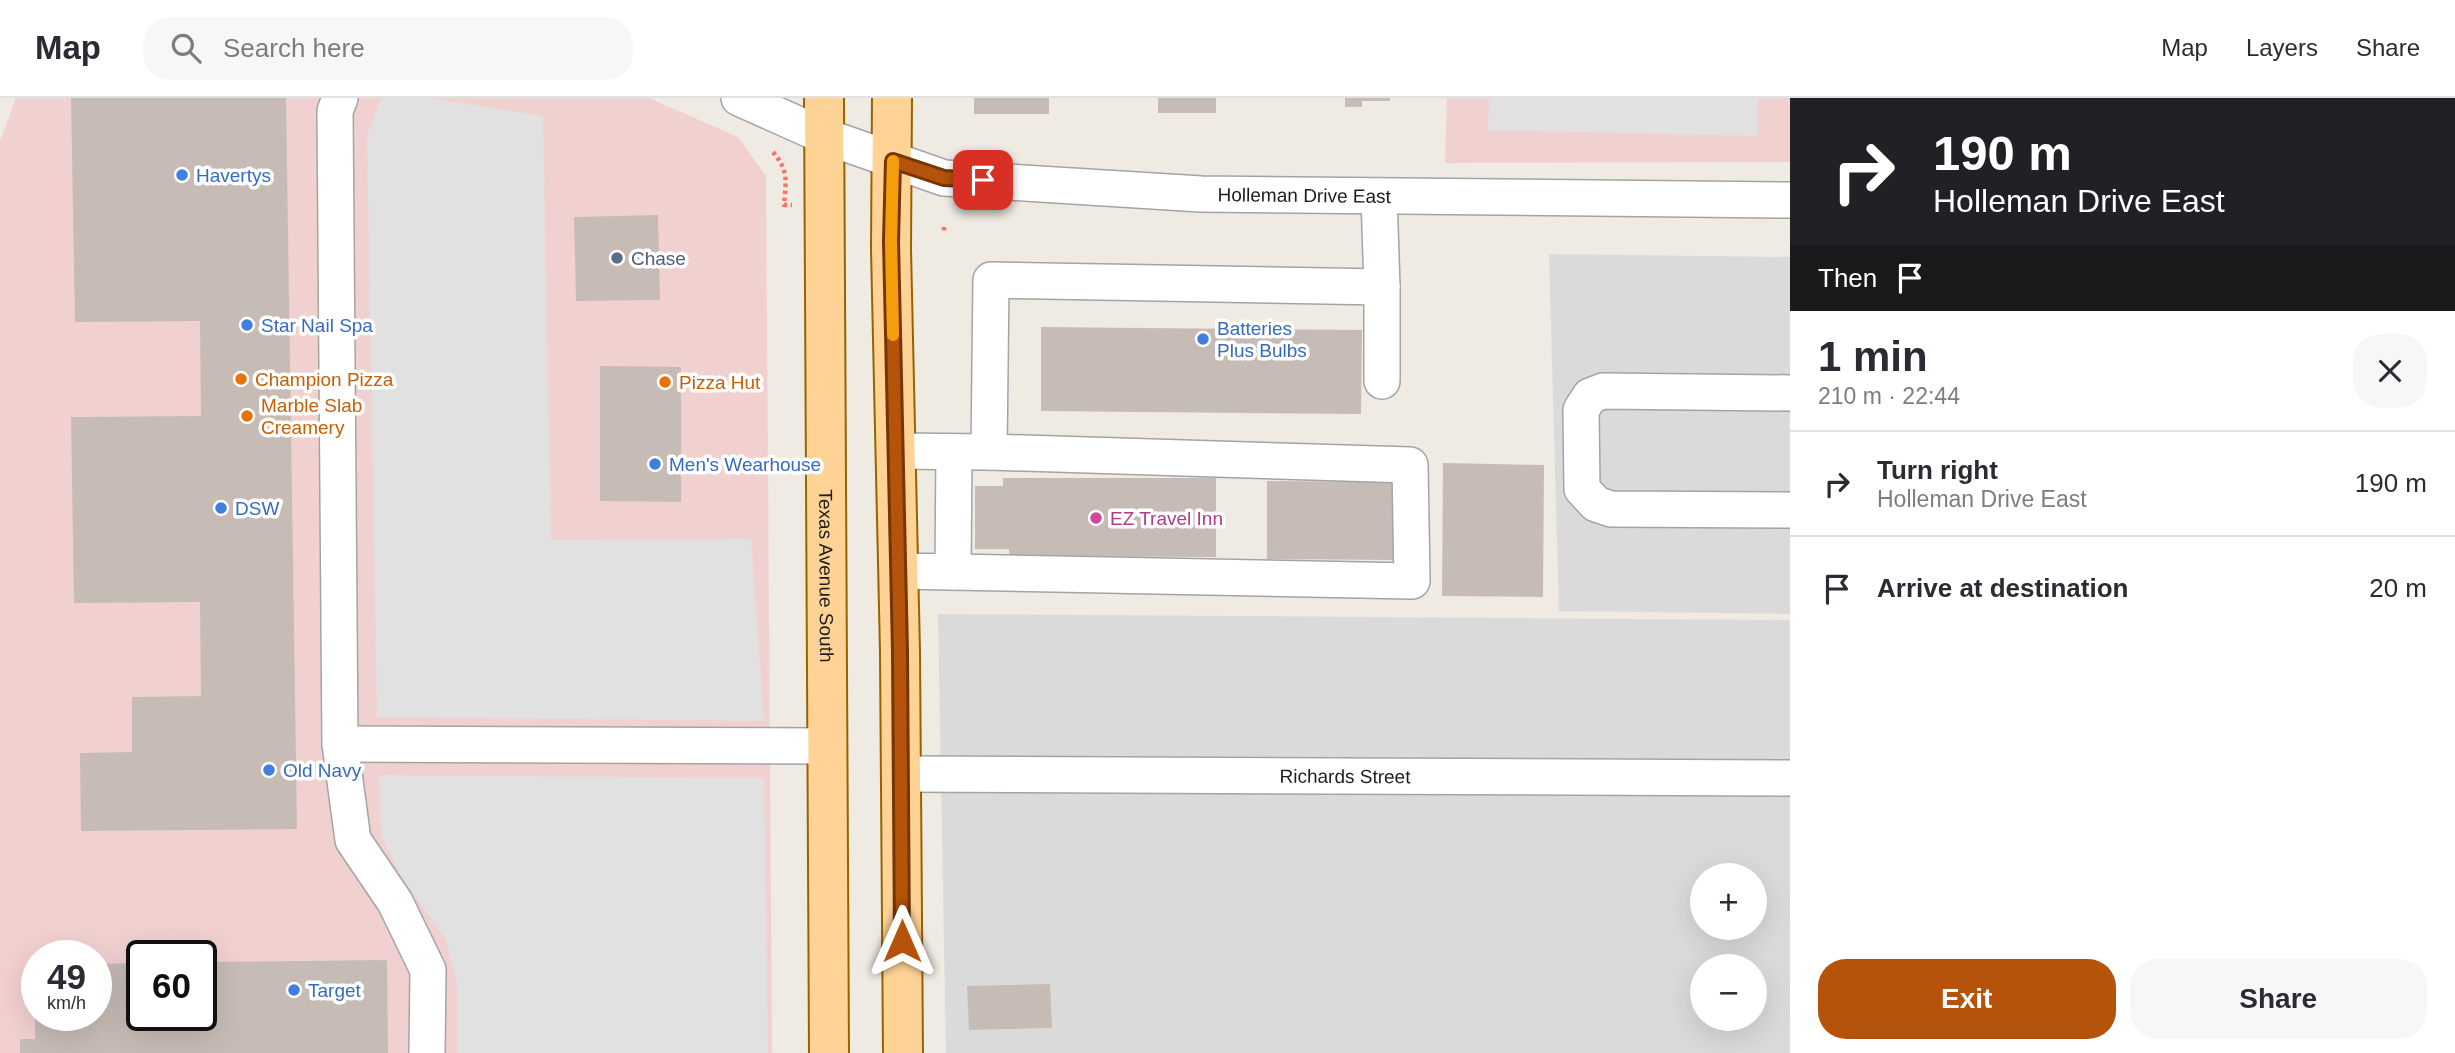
<!DOCTYPE html>
<html lang="en">
<head>
<meta charset="utf-8">
<style>
  :root { --surface:#fff; --page:#f7f7f7; --text:#2b2b33; --muted:#7c7c81; --line:#e1e1e2; --accent:#b45309 }
  body { margin:0; font-family:Helvetica,sans-serif; background:var(--page); color:var(--text); height:100vh; display:flex; flex-direction:column; font-size:26px; white-space:nowrap }
  * { box-sizing:border-box; margin:0 }
  p { font-size:23px; color:var(--muted) }
  .icon { flex:none; width:38px; height:38px; fill:none; stroke:currentColor; stroke-width:2; stroke-linecap:round; stroke-linejoin:round }
  .map { position:relative; flex:1; overflow:hidden }
  .details { display:flex; flex-direction:column; background:var(--surface); width:665px }
  .details>* { flex:none }
  .guide { background:#202124; color:#fff; overflow:hidden }
  .controls { position:absolute; left:1690px; top:765px; display:grid; gap:14px }
  .controls a { display:grid; place-items:center; width:77px; height:77px; border-radius:50%; background:var(--surface); box-shadow:0 7px 28px #0002; font-size:35px }
  .speed { position:absolute; left:21px; top:842px; display:flex; gap:14px; font-size:35px; font-weight:700; text-align:center }
  .speed>* { display:grid; place-content:center; width:91px; height:91px; border-radius:50%; background:var(--surface); box-shadow:0 7px 28px #0002; line-height:1 }
  .speed small { font-size:18px; font-weight:400 }
  .speed .limit { border:4px solid #111; border-radius:10px; background:#fff; color:#111 }
  .pin { position:absolute; display:grid; place-items:center; width:60px; height:60px; color:#fff; margin:-30px; border-radius:14px; box-shadow:0 4px 10px #0006 }
  .me { position:absolute; width:77px; margin:-38px; rotate:0deg; stroke-linejoin:round; filter:drop-shadow(0 0 5px #0008) }
  .turn { display:flex; align-items:center; gap:24px; height:147px; padding:0 28px; font-size:32px }
  .turn .icon { width:91px; height:91px; stroke-width:2.5 }
  .turn b { display:block; font-size:49px; line-height:60px }
  .then { display:flex; align-items:center; height:66px; padding:0 28px; background:#0003; gap:14px; font-size:26px }
  .round { display:grid; place-items:center; flex:none; width:74px; height:74px; border-radius:28px; background:var(--page) }
  .head { display:flex; align-items:center; justify-content:space-between; height:119px; padding:0 28px }
  h1 { font-size:42px; font-weight:700; line-height:52px }
  .button { display:flex; gap:14px; margin-top:auto; padding:14px 28px }
  .button a { flex:1; height:80px; border-radius:28px; background:var(--accent); color:#fff; font-size:28px; font-weight:700; line-height:80px; text-align:center }
  .button a+a { background:var(--page); color:var(--text) }
  ul { padding:0; list-style:none }
  li { display:flex; align-items:center; gap:21px; height:105px; padding:0 28px; border-top:2px solid var(--line) }
  li div { flex:1 }
  li b { display:block; font-size:26px }
  li em { font-style:normal }
  header { display:flex; align-items:center; gap:42px; box-sizing:border-box; height:98px; padding:0 35px; background:var(--surface); border-bottom:2px solid var(--line) }
  header strong { font-size:33px }
  nav { display:flex; gap:38px; margin-inline-start:auto; font-size:24px }
  .search { width:490px; height:63px; background:var(--page); display:flex; align-items:center; gap:18px; box-sizing:border-box; padding:0 24px; border-radius:28px; color:var(--muted); font-size:26px }
  main { display:flex; flex:1; min-height:0 }
  .map>svg:first-child { display:block }
  .residential { fill:#dbdada; fill-rule:evenodd }
  .commercial { fill:#f1d1cf; fill-rule:evenodd }
  .parking { fill:#e1e1e1 }
  .building { fill:#c7bcb5 }
  .lines { fill:none; stroke-linecap:round; stroke-linejoin:round }
  .minor-casing { stroke:#a4a4a4; stroke-width:38 }
  .major-casing { stroke:#956400; stroke-width:42 }
  .path { stroke:#ff7262; stroke-width:4.5; stroke-dasharray:3.5 3.5; stroke-linecap:butt }
  .minor { stroke:#fff; stroke-width:35 }
  .major { stroke:#ffd296; stroke-width:38 }
  .route-casing { stroke:#753606; stroke-width:18 }
  .route { stroke:#b45309; stroke-width:12 }
  .slow { stroke:#f59e0b; stroke-width:12 }
  .shop-dot { fill:#3f7fe0; stroke:#fff; stroke-width:2.5 }
  .service-dot { fill:#5c6f8a; stroke:#fff; stroke-width:2.5 }
  .food-dot { fill:#e8710a; stroke:#fff; stroke-width:2.5 }
  .hotel-dot { fill:#d1479c; stroke:#fff; stroke-width:2.5 }
  .labels { text-anchor:middle; stroke-width:7; stroke-linejoin:round; paint-order:stroke }
  .shop-label { font-size:19px; fill:#366cbe; stroke:#fff; text-anchor:start }
  .street-label { font-size:19px; fill:#1d1d1d; stroke:#fff }
  .service-label { font-size:19px; fill:#4e5e75; stroke:#fff; text-anchor:start }
  .food-label { font-size:19px; fill:#c56008; stroke:#fff; text-anchor:start }
  .hotel-label { font-size:19px; fill:#b23c85; stroke:#fff; text-anchor:start }
</style>
</head>
<body>
<header>
<strong>Map</strong>
<div class="search"><svg class="icon" aria-label="search" viewBox="0 0 24 24"><circle cx="10" cy="10" r="6"/><path d="M15 15l6 6"/></svg>Search here</div>
<nav><a>Map</a><a>Layers</a><a>Share</a></nav>
</header>
<main>
<div class="map">
<svg width="1790" height="955" viewBox="0 0 1790 955">
  <rect width="100%" height="100%" fill="#efeae2"/>
  <path class="residential" d="M1549,156l241,3v357l-231,-3z
    M938,516l852,6v433h-844zM1703,777h52v53h-52zM1703,868h52v52h-52z"/>
  <path class="commercial" d="M16,0h633l89,39 28,39 6,877h-772v-912zM37,858h59v59h-59zM142,858h59v59h-59z
    M1447,0h343v64l-345,1z"/>
  <path class="parking" d="M381,0h48l114,18 8,424 200,-1 13,182 -387,-4 -10,-581z
    M1489,0h268v38l-269,-6z
    M379,677l385,3 4,275h-311v-69l-11,-44 -45,-64 -20,-41z"/>
  <path class="building" d="M71,0h215l11,731 -216,2 -1,-78 52,-1v-55l69,-1 -1,-94 -126,1 -3,-186 130,-1 -1,-95 -125,1z
    M974,0h75v16h-75z
    M1158,0h58v15h-58z
    M1345,0h45v3h-28v6h-17z
    M658,117l2,85 -84,1 -2,-84z
    M1041,229l321,3 -1,84 -320,-3z
    M600,268l81,1v135l-81,-1z
    M1443,365l101,2 -1,132 -101,-1z
    M1003,380h213v79l-207,-1v-7h-34v-63h28z
    M1267,383l126,1v78l-126,-1z
    M387,862l1,93h-368v-14h15v-24h61v-51l46,-1v52h59v-53z
    M1050,886l2,44 -83,2 -2,-44z"/>
  <g class="lines">
    <g class="minor-casing">
      <g id="minor">
        <path d="M340,0l-5,13 5,633 13,96 42,62 33,68 -1,83"/>
        <path id="s1" d="M739,0l85,38 120,42 257,16 589,6"/>
        <path d="M1382,283v-94"/>
        <path d="M1790,295l-187,-2 -13,5 -9,14 1,79 14,15 15,5 179,1"/>
        <path d="M896,353l93,1 2,-172 391,7 -3,-91"/>
        <path d="M898,473l514,10 -2,-116 -421,-13"/>
        <path d="M953,474l1,-120"/>
        <path d="M340,646l487,2"/>
        <path id="s2" d="M901,676l889,4"/>
      </g>
    </g>
    <g class="major-casing">
      <g id="major">
        <path id="s3" d="M824,0l5,955"/>
        <path d="M892,0l-1,151 9,403 3,401"/>
      </g>
    </g>
    <path class="path" d="M773,54c16,19 13,29 11,53h8
      M944,129v6"/>
    <use href="#minor" class="minor"/>
    <use href="#major" class="major"/>
  </g>
  <g class="lines">
    <g class="route-casing">
      <path id="route" d="M902,843l-2,-289 -9,-411 2,-80 51,17 39,2"/>
    </g>
    <use href="#route" class="route"/>
    <path class="slow" d="M893,237l-2,-94 2,-80"/>
  </g>
  <g class="shop-dot">
    <circle cx="182" cy="77" r="7"/>
    <circle cx="247" cy="227" r="7"/>
    <circle cx="1203" cy="241" r="7"/>
    <circle cx="655" cy="366" r="7"/>
    <circle cx="221" cy="410" r="7"/>
    <circle cx="269" cy="672" r="7"/>
    <circle cx="294" cy="892" r="7"/>
  </g>
  <circle class="service-dot" cx="617" cy="160" r="7"/>
  <g class="food-dot">
    <circle cx="241" cy="281" r="7"/>
    <circle cx="665" cy="284" r="7"/>
    <circle cx="247" cy="318" r="7"/>
  </g>
  <circle class="hotel-dot" cx="1096" cy="420" r="7"/>
  <g class="labels">
    <g class="shop-label">
      <text x="196" y="84">Havertys</text>
      <text x="261" y="234">Star Nail Spa</text>
      <text x="1217" y="237">Batteries<tspan x="1217" dy="22">Plus Bulbs</tspan></text>
      <text x="669" y="373">Men's Wearhouse</text>
      <text x="235" y="417">DSW</text>
      <text x="283" y="679">Old Navy</text>
      <text x="308" y="899">Target</text>
    </g>
    <g class="street-label">
      <text dy="7" stroke="none"><textPath href="#s1" startOffset="581">Holleman Drive East</textPath></text>
      <text dy="7" stroke="none"><textPath href="#s3" startOffset="478">Texas Avenue South</textPath></text>
      <text dy="7" stroke="none"><textPath href="#s2" startOffset="444">Richards Street</textPath></text>
    </g>
    <g class="service-label">
      <text x="631" y="167">Chase</text>
    </g>
    <g class="food-label">
      <text x="255" y="288">Champion Pizza</text>
      <text x="679" y="291">Pizza Hut</text>
      <text x="261" y="314">Marble Slab<tspan x="261" dy="22">Creamery</tspan></text>
    </g>
    <g class="hotel-label">
      <text x="1110" y="427">EZ Travel Inn</text>
    </g>
  </g>
</svg>
<div class="controls">
<a>+</a>
<a>−</a>
</div>
<div class="speed"><div>49<small>km/h</small></div><div class="limit">60</div></div>
<div class="pin" style="left:983px;top:82px;background:#d93025"><svg class="icon" aria-label="arrive" viewBox="0 0 24 24"><path d="M6 21V4h12l-3 4 3 4H6"/></svg></div>
<svg class="me" style="left:902px;top:843px" viewBox="-20 -20 40 40"><path d="M0-17L14 15 0 8-14 15z" fill="#b45309" stroke="#fff" stroke-width="4"/></svg>
</div>
<section class="details">
<div class="guide">
<div class="turn"><svg class="icon" aria-label="right" viewBox="0 0 24 24"><path d="M7 20v-9h11M14 6l5 5-5 5"/></svg><div><b>190 m</b>Holleman Drive East</div></div>
<div class="then">Then<svg class="icon" aria-label="arrive" viewBox="0 0 24 24"><path d="M6 21V4h12l-3 4 3 4H6"/></svg></div>
</div>
<div class="head"><div><h1>1 min</h1><p>210 m · 22:44</p></div><a class="round"><svg class="icon" aria-label="close" viewBox="0 0 24 24"><path d="M6 6l12 12M18 6L6 18"/></svg></a></div>
<ul>
<li><svg class="icon" aria-label="right" viewBox="0 0 24 24"><path d="M7 20v-9h11M14 6l5 5-5 5"/></svg><div><b>Turn right</b><p>Holleman Drive East</p></div><em>190 m</em></li>
<li><svg class="icon" aria-label="arrive" viewBox="0 0 24 24"><path d="M6 21V4h12l-3 4 3 4H6"/></svg><div><b>Arrive at destination</b></div><em>20 m</em></li>
</ul>
<div class="button"><a>Exit</a><a>Share</a></div>
</section>
</main>
</body>
</html>
